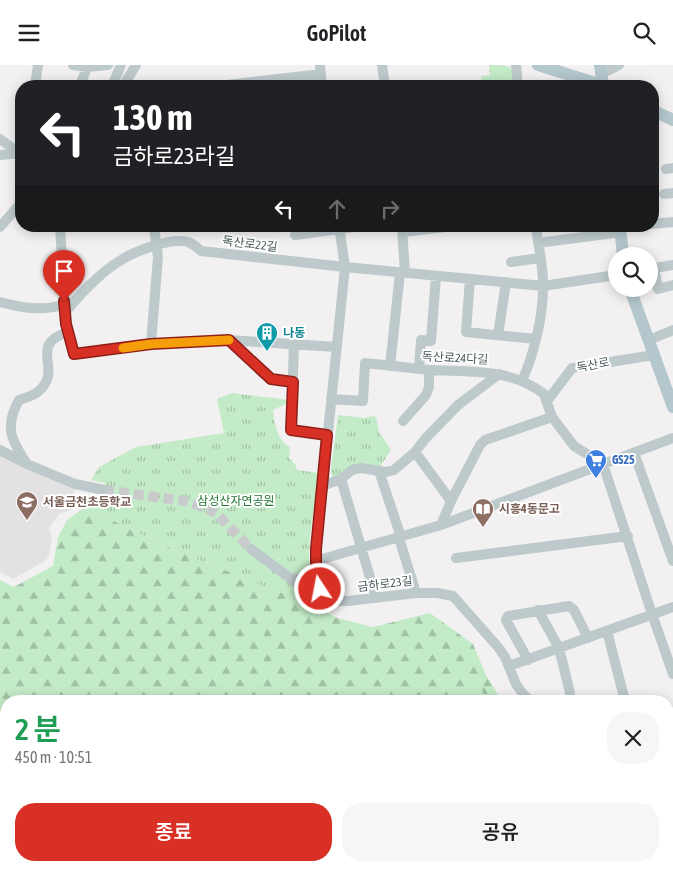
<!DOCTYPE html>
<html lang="ko">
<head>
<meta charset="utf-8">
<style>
  :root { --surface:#fff; --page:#f6f6f6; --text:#202124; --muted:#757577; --accent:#d93025 }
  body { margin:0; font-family:"Asap Condensed","Noto Sans KR",sans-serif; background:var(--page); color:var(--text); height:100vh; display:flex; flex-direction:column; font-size:19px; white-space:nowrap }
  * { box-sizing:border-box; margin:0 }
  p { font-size:16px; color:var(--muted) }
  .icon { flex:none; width:28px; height:28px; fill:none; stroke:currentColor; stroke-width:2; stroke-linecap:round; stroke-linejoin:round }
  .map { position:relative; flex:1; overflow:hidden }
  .side { position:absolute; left:0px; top:630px; width:674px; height:176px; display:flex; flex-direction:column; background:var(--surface); border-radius:20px 20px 0 0; box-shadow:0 2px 12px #0003 }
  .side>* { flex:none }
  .top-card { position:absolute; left:15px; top:15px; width:644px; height:152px; border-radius:20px; box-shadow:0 2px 12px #0003; background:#202124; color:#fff; overflow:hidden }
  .fabs { position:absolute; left:608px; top:182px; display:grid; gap:10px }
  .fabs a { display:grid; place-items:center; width:50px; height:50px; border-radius:50%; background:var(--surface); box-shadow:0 2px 12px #0003; font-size:25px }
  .pin { position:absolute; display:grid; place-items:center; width:42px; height:42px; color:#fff; margin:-51px -21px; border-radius:50% 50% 50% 0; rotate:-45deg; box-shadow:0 0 5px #0007 }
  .pin .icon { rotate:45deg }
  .me { position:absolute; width:55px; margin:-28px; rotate:349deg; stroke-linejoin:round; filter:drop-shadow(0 0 4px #0008) }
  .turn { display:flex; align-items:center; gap:18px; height:105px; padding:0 15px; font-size:22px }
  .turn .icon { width:65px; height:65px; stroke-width:2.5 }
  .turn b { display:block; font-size:35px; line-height:42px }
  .lanes { display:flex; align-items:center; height:48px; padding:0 15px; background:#0003; justify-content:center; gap:25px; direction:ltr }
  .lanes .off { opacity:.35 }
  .round { display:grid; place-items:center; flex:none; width:52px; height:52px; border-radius:20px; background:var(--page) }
  .overview { display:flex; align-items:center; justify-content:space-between; height:85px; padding:0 15px }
  h1 { font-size:30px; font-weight:600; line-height:38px; color:#1e9e55 }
  .primary-button { display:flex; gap:10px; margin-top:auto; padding:10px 15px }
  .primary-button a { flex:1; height:58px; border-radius:20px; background:var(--accent); color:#fff; font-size:20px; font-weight:600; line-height:58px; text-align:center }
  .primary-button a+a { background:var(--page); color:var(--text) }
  header { display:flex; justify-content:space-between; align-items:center; height:65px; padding:0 15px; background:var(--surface); font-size:22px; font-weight:600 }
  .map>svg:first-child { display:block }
  .education { fill:#e3e1e2 }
  .grass { fill:url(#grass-tufts) }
  .forest { fill:url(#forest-firs) }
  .cemetery { fill:url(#cemetery-stones) }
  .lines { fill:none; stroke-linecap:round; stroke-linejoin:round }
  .minor-tunnel { stroke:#c8cacc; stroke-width:10; stroke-dasharray:10 5; stroke-linecap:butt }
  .minor { stroke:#bdc9cb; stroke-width:10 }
  .major { stroke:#b3c7cc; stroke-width:12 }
  .route-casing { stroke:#8d1f18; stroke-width:12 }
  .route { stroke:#d93025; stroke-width:9 }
  .slow { stroke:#f59e0b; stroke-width:9 }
  .labels { text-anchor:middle; stroke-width:4; stroke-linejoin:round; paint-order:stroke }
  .street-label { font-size:12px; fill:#4a595b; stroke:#fff }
  .culture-label { font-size:12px; font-weight:bold; fill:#0d838f; stroke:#fff; text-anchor:start }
  .shop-label { font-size:12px; font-weight:bold; fill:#366cbe; stroke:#fff; text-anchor:start }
  .park-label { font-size:12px; fill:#227631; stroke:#fff }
  .education-label { font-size:12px; font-weight:bold; fill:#785e54; stroke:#fff; text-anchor:start }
</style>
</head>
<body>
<header><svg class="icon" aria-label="menu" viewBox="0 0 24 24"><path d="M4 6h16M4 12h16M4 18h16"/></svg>GoPilot<svg class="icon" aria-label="search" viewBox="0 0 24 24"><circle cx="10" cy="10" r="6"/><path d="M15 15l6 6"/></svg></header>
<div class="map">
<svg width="673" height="806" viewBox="0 0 673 806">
  <defs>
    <pattern id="grass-tufts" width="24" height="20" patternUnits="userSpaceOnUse" patternTransform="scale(1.25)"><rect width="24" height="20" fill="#c4ebc7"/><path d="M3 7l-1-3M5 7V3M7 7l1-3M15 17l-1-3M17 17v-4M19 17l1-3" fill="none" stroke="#a1c1a5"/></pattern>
    <pattern id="forest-firs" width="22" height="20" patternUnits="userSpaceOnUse" patternTransform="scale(1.25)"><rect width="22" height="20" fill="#c4ebc7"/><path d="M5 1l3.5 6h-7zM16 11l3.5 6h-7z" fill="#a1c1a5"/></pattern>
    <pattern id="cemetery-stones" width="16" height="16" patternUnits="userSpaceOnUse" patternTransform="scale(1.25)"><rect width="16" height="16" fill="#c4ebc7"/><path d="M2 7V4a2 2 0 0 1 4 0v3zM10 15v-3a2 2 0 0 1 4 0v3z" fill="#a1c1a5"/></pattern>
  </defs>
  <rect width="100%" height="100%" fill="#f2f0f1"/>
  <path class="education" d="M0,385l75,34 -2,14 1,8 -3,4 -12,4 -10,14 3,10 -3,18 -4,5 -32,18 -13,-7z"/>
  <path class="grass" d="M489,0c21,0 25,0 27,21h-34l-1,-10 9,-1z
    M232,328l56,7v3l-15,7c1,13 5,31 17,37l-1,11 6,6 2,6 22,3 -9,63 -1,24 3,17 5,10 3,22 -151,-61 -84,-41 -3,-10 20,2 3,-16 -14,-3 8,-13 37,-20 88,-14 -7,-34z
    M338,350l27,3 8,-2 3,1 3,15 12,18 -14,21 -10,-2 -31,9 -4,-2 -1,-7z"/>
  <path class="forest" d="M85,442l84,41 150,60 18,10 36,9 57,-14 43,31 13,31 16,26h-496v164h461l1,4 -6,2h-462v-291l14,7 39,-21 5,-29 9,-17z"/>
  <path class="cemetery" d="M481,618l12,18h-27z
    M471,800h42l1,6h-42z"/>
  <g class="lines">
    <path class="minor-tunnel" d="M104,425l81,11 24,8 9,6 33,34"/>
    <path class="minor" d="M73,0l14,2 21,-2
      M320,0l2,21
      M382,0l3,21
      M516,0l2,21
      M601,9l18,-9
      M35,21l3,-21
      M80,21l7,-19
      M112,21l9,-21
      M123,21l13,-21
      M218,21l103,-12
      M0,74l19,14
      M0,90l20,-2
      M666,104l7,-1
      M664,129l9,-1
      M652,159l21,-2
      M60,161l6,98 8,30 77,-10 78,-4 107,7
      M339,161l6,41 -29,282v18l6,29 12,5h14l68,-8h21l16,3 45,51 7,10 11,27 7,10 8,7
      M0,162l21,-24
      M402,162l3,46
      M403,167l51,-6
      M295,170l66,-9
      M538,178l83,-11
      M511,197l29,-4
      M654,203l4,21 15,-4
      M649,204l24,-4
      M470,214l-4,53 70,7
      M0,237c24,6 40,9 64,3
      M65,248c12,-16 35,-40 53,-51 15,-10 52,-25 70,-20 5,2 9,5 13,9l144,16 198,19 73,-11
      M498,270l8,-53
      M229,275l42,39 22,3
      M649,275l24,-10
      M151,279l7,-87 -4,-31
      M294,279l-3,86 36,5
      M390,301l10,-93
      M419,303l2,-28 10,1 5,-65
      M522,316c12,-27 21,-64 21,-93 1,-20 -5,-42 -7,-62
      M331,334l32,2 2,-38c22,2 44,5 65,7 39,2 81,-2 114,24l8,23 22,29 29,18 49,150 21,60
      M547,336l25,-33 82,-13
      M403,356l23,-26 3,-8v-17
      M0,385l27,14 48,20 29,6
      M415,387l36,49
      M634,388l39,108
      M27,399c-16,-24 -23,-37 -8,-64 7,-2 16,-5 21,-10 23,-22 -13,-45 28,-58
      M379,406l22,66
      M341,414l35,119
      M322,421l19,-7 11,-9 9,-2 25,4 8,-2 21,-18 10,-13 33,-34 41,-31
      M441,460l10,-24 29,-56 5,-5 67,-23
      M399,473l17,55
      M251,484l51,38 20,9
      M456,493l172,-22
      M315,496l126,-36 232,-87
      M290,513c13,2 19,-1 26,-11
      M538,545l21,38 11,45
      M607,566l18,70
      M528,595l-22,-40 2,-4 61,-10 5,4 14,28
      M509,601l164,-59
      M668,702l5,-2
      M668,766l5,-13
      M520,800v6
      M560,800l13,6
      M547,806l3,-6
      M594,806l3,-6
      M651,806l2,-6"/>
    <path class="major" d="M538,0l67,21
      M600,0l3,21
      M652,45l21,10
      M620,161l3,30
      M630,224l43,118"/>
  </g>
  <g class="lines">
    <g class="route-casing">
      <path id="route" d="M64,236l2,23 8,30 77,-10 78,-4 42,39 22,3 -2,48 36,5 -11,114v18l4,22"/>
    </g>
    <use href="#route" class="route"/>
    <path class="slow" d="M123,283l28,-4 78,-4"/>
  </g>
  <defs>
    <g id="building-pin" transform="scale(1.125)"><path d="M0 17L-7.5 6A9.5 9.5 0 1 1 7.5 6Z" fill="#0f9aa8" stroke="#fff"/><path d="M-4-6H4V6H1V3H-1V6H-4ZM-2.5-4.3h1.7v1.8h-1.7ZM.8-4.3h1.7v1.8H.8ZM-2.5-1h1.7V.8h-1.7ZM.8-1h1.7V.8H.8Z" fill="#fff"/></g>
    <g id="supermarket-pin" transform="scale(1.125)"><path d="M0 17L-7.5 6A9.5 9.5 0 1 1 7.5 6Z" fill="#3f7fe0" stroke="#fff"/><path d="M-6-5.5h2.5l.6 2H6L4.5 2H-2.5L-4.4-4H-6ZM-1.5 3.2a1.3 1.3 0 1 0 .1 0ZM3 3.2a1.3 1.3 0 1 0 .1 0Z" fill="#fff"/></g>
    <g id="school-pin" transform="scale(1.125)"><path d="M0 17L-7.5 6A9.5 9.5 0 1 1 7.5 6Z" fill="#8d6e63" stroke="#fff"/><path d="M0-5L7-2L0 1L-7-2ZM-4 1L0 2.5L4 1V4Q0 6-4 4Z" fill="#fff"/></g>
    <g id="library-pin" transform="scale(1.125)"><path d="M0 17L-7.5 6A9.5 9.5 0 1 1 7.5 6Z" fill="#8d6e63" stroke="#fff"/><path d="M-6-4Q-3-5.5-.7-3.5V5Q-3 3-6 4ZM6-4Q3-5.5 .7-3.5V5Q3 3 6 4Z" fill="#fff"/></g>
  </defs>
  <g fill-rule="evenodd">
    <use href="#building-pin" x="267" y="268"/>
    <use href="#supermarket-pin" x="596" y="395"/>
    <use href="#school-pin" x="27" y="437"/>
    <use href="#library-pin" x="483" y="444"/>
  </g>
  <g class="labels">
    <g class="street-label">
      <text transform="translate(250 179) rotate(7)" y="4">독산로22길</text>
      <text transform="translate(455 293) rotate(3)" y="4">독산로24다길</text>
      <text transform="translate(593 300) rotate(-11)" y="4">독산로</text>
      <text transform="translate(385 519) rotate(-7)" y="4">금하로23길</text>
    </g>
    <g class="culture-label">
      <text x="283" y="272">나동</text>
    </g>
    <g class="shop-label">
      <text x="612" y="399">GS25</text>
    </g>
    <g class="park-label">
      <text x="236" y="440">삼성산자연공원</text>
    </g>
    <g class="education-label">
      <text x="43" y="441">서울금천초등학교</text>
      <text x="499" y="448">시흥4동문고</text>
    </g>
  </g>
</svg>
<div class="fabs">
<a><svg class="icon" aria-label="search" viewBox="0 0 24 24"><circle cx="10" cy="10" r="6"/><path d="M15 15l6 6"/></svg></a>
</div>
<div class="pin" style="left:64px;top:236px;background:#d93025"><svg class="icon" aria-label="arrive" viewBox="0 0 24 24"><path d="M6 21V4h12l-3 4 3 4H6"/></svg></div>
<svg class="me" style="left:320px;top:524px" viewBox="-20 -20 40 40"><circle r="17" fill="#d93025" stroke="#fff" stroke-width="3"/><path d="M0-11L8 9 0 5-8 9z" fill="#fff"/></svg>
<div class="top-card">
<div class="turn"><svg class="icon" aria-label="left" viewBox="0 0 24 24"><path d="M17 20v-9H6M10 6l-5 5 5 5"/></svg><div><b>130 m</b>금하로23라길</div></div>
<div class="lanes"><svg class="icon" aria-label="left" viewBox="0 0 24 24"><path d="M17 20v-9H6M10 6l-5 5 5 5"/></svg><svg class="icon off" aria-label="ahead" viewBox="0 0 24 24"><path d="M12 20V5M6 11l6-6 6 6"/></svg><svg class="icon off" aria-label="right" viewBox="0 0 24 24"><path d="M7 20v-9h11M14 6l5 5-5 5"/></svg></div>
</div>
<section class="side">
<div class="overview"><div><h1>2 분</h1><p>450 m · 10:51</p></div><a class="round"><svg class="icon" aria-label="close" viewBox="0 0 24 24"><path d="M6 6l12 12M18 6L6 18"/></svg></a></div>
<div class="primary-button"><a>종료</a><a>공유</a></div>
</section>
</div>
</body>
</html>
